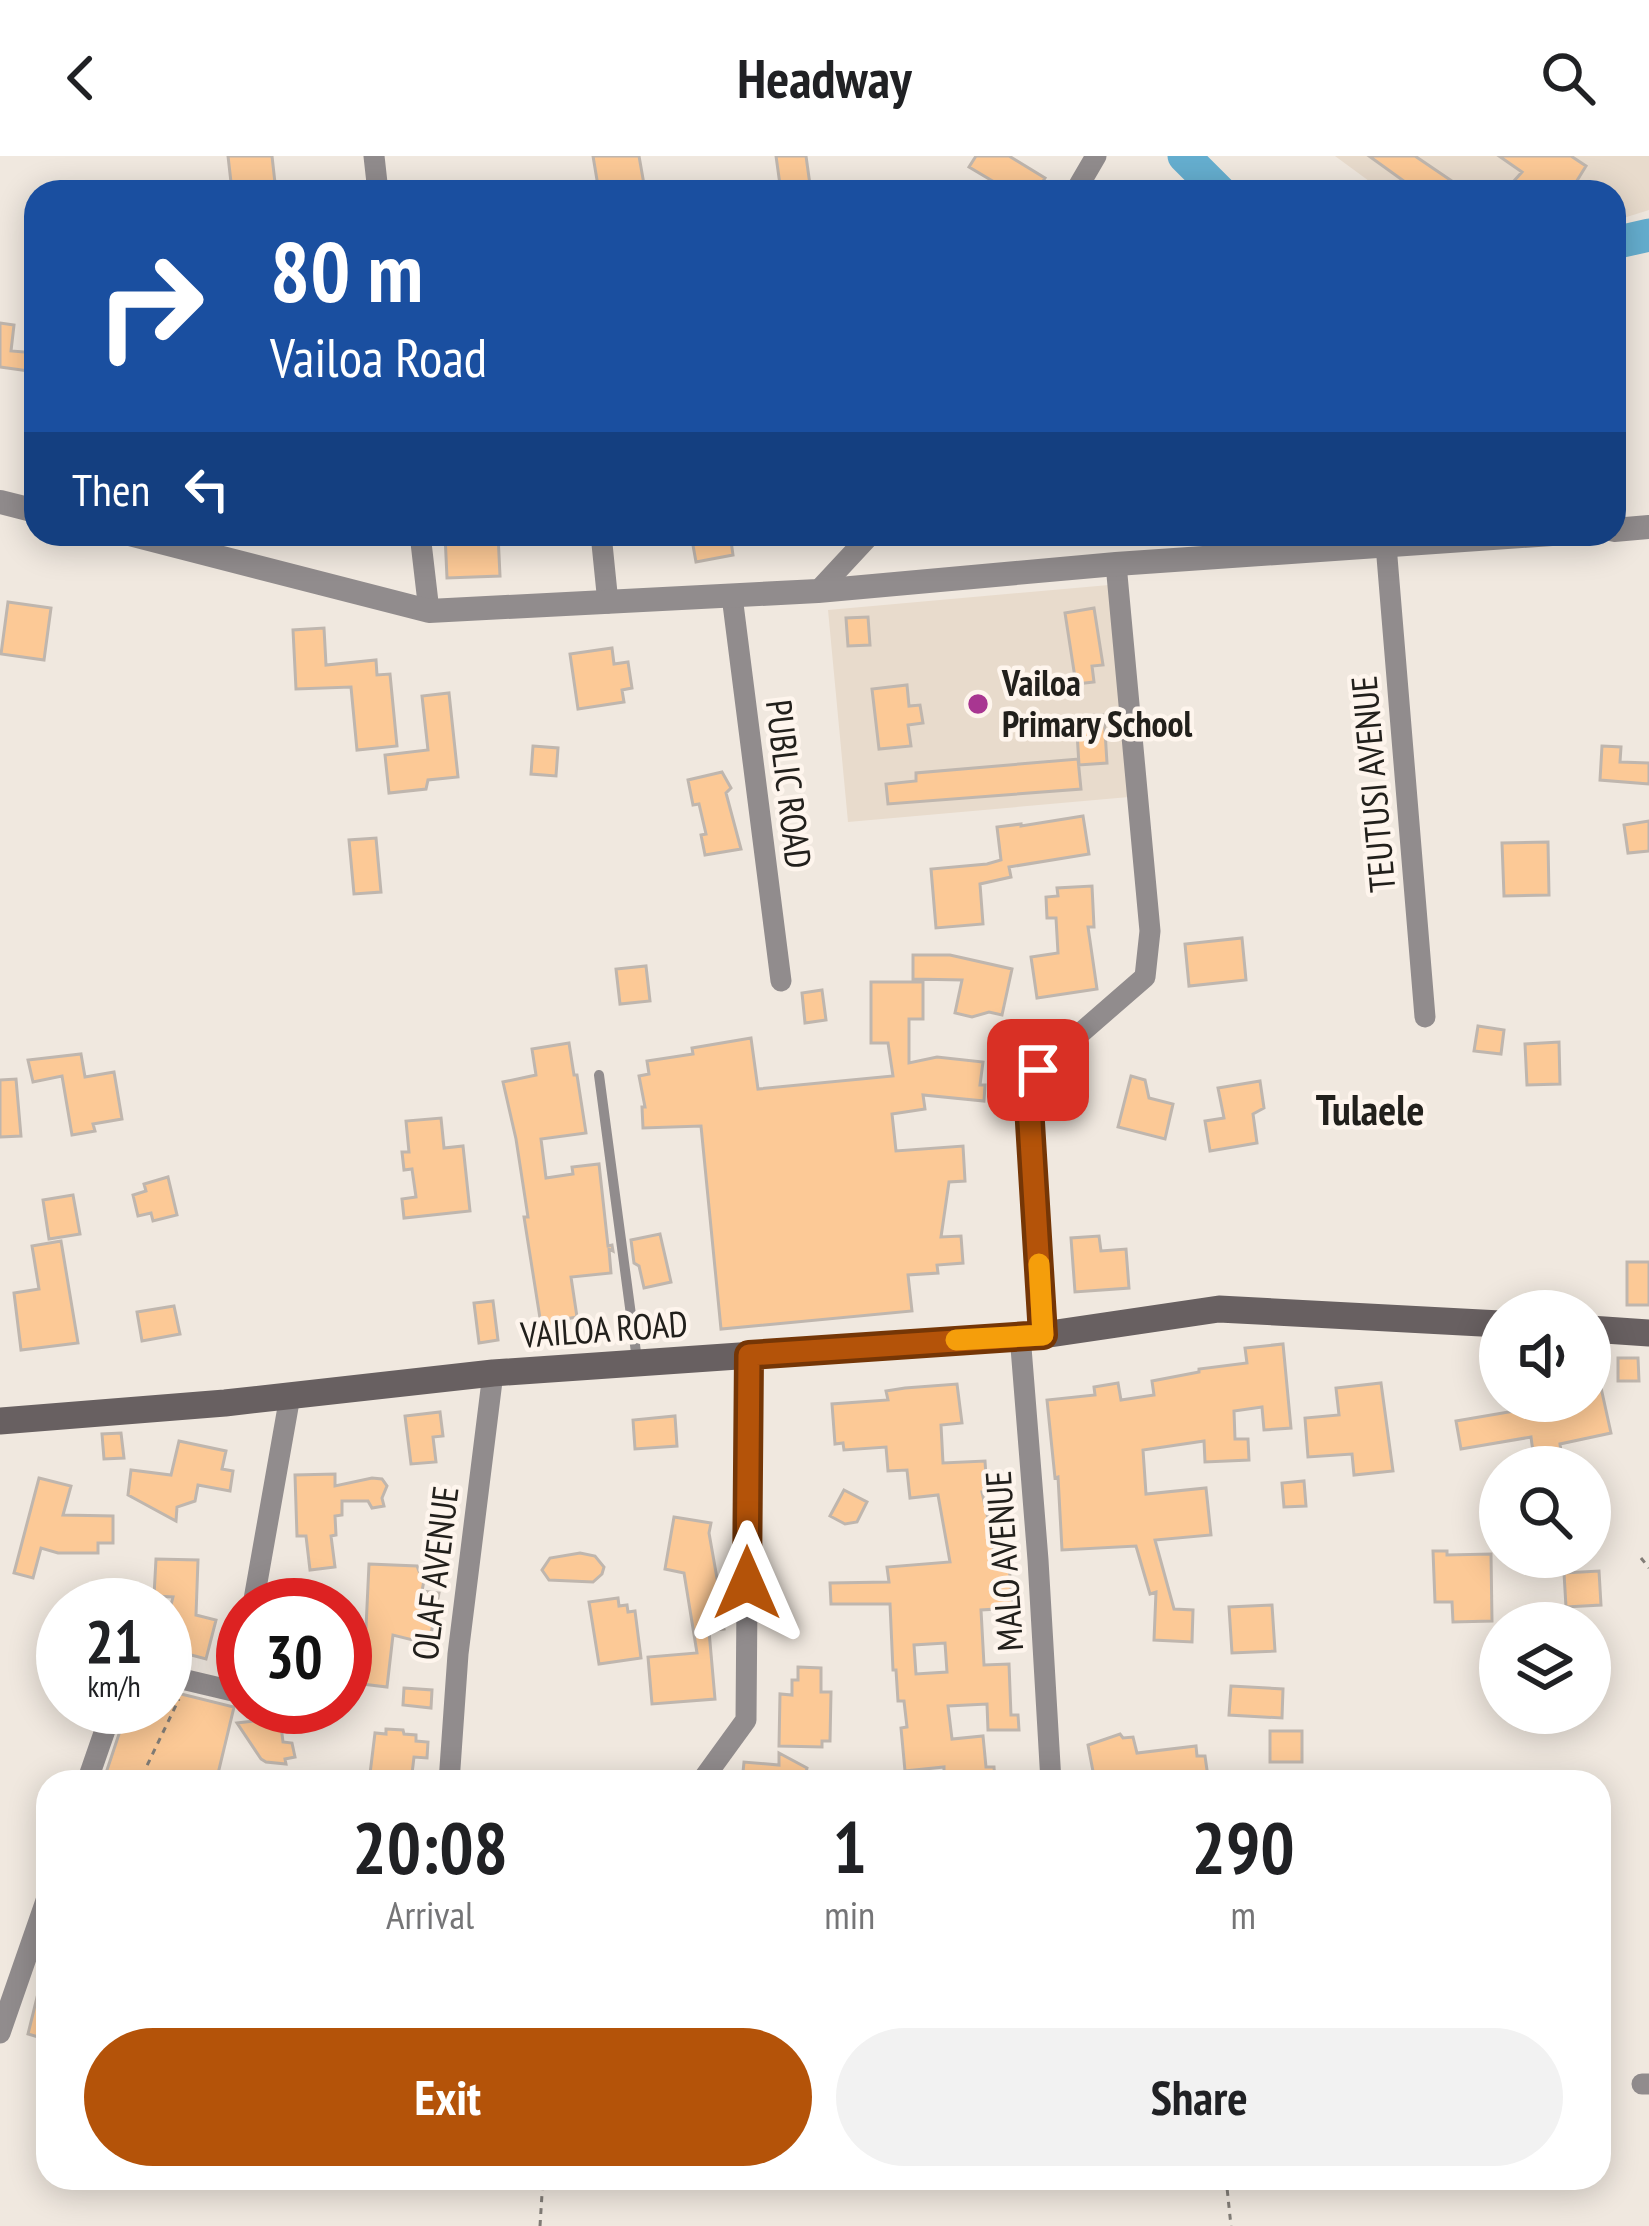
<!DOCTYPE html>
<html lang="en">
<head>
<meta charset="utf-8">
<style>
  :root { --surface:#fff; --page:#f2f2f2; --text:#202124; --muted:#757577; --accent:#b45309 }
  body { margin:0; font-family:"PT Sans Narrow",sans-serif; background:var(--page); color:var(--text); height:100vh; display:flex; flex-direction:column; font-size:45px; white-space:nowrap }
  * { box-sizing:border-box; margin:0 }
  p { font-size:39px; color:var(--muted) }
  .icon { flex:none; width:66px; height:66px; fill:none; stroke:currentColor; stroke-width:2; stroke-linecap:round; stroke-linejoin:round }
  .map { position:relative; flex:1; overflow:hidden }
  .sheet { position:absolute; left:36px; top:1614px; width:1575px; height:420px; display:flex; flex-direction:column; background:var(--surface); border-radius:36px; box-shadow:0 6px 30px #0003 }
  .sheet>* { flex:none }
  .guide { position:absolute; left:24px; top:24px; width:1602px; height:366px; border-radius:36px; box-shadow:0 6px 30px #0003; background:#1a4fa0; color:#fff; overflow:hidden }
  .fabs { position:absolute; left:1479px; top:1134px; display:grid; gap:24px }
  .fabs a { display:grid; place-items:center; width:132px; height:132px; border-radius:50%; background:var(--surface); box-shadow:0 6px 30px #0003; font-size:60px }
  .speed { position:absolute; left:36px; top:1422px; display:flex; gap:24px; font-size:60px; font-weight:700; text-align:center }
  .speed>* { display:grid; place-content:center; width:156px; height:156px; border-radius:50%; background:var(--surface); box-shadow:0 6px 30px #0003; line-height:1 }
  .speed small { font-size:30px; font-weight:400 }
  .speed .limit { border:18px solid #d22; background:#fff; color:#111 }
  .pin { position:absolute; display:grid; place-items:center; width:102px; height:102px; color:#fff; margin:-51px; border-radius:24px; box-shadow:0 6px 18px #0006 }
  .me { position:absolute; width:132px; margin:-66px; rotate:0deg; stroke-linejoin:round; filter:drop-shadow(0 0 9px #0008) }
  .turn { display:flex; align-items:center; gap:42px; height:252px; padding:0 48px; font-size:54px }
  .turn .icon { width:156px; height:156px; stroke-width:2.5 }
  .turn b { display:block; font-size:84px; line-height:102px }
  .then { display:flex; align-items:center; height:114px; padding:0 48px; background:#0003; gap:24px; font-size:45px }
  .eta { display:flex; justify-content:space-evenly; align-items:center; height:204px; text-align:center }
  .eta b { font-size:72px; font-weight:700; line-height:84px }
  .primary-button { display:flex; gap:24px; margin-top:auto; padding:24px 48px }
  .primary-button a { flex:1; height:138px; border-radius:72px; background:var(--accent); color:#fff; font-size:48px; font-weight:700; line-height:138px; text-align:center }
  .primary-button a+a { background:var(--page); color:var(--text) }
  header { display:flex; justify-content:space-between; align-items:center; height:156px; padding:0 48px; background:var(--surface); font-size:54px; font-weight:700 }
  .map>svg:first-child { display:block }
  .built { fill:#e8dbcc }
  .lines { fill:none; stroke-linecap:round; stroke-linejoin:round }
  .river { stroke:#65aecf; stroke-width:33 }
  .building { fill:#fcc996; stroke:#bfb6ae; stroke-width:3; fill-rule:evenodd }
  .path { stroke:#827d77; stroke-width:3; stroke-dasharray:6 6; stroke-linecap:butt }
  .service { stroke:#918c8d; stroke-width:10 }
  .minor { stroke:#918c8d; stroke-width:21 }
  .tertiary { stroke:#918c8d; stroke-width:24 }
  .secondary { stroke:#686061; stroke-width:27 }
  .route-casing { stroke:#753606; stroke-width:30 }
  .route { stroke:#b45309; stroke-width:21 }
  .slow { stroke:#f59e0b; stroke-width:21 }
  .poi-dot { fill:#a83691; stroke:#fef5ed; stroke-width:4.5 }
  .labels { text-anchor:middle; stroke-width:9; stroke-linejoin:round; paint-order:stroke }
  .poi-label { font-size:36px; font-weight:bold; fill:#22201c; stroke:#fef5ed; text-anchor:start }
  .street-label { font-size:36px; fill:#22201c; stroke:#fef5ed }
  .quarter-label { font-size:42px; font-weight:bold; fill:#22201c; stroke:#fef5ed }
</style>
</head>
<body>
<header><svg class="icon" aria-label="back" viewBox="0 0 24 24"><path d="M15 5l-7 7 7 7"/></svg>Headway<svg class="icon" aria-label="search" viewBox="0 0 24 24"><circle cx="10" cy="10" r="6"/><path d="M15 15l6 6"/></svg></header>
<div class="map">
<svg width="1649" height="2070" viewBox="0 0 1649 2070">
  <rect width="100%" height="100%" fill="#f0e8df"/>
  <path class="built" d="M1335,0h314v54l-35,11v-29h-230z
    M1109,429l20,212 -281,25 -20,-212z"/>
  <g class="lines">
    <path class="river" d="M1184,0l36,36
      M1614,87l35,-8"/>
  </g>
  <path class="building" d="M228,0h44l4,36 -44,-1z
    M593,0h46l6,34 -46,2z
    M776,0h30l5,36h-30z
    M976,0h33l36,22 -9,14h-25l-42,-25z
    M1369,0h46l53,36h-49z
    M1499,0h72l15,10 -16,26h-66l18,-20z
    M0,167l14,2 -3,26 25,2v19l-36,-5z
    M445,378h53l2,42 -53,2z
    M691,378h39l3,21 -37,7z
    M8,446l43,6 -7,52 -43,-6z
    M1094,452l9,57 -11,1 2,16 -18,2 -11,-71z
    M868,461l2,28 -22,1 -2,-28z
    M324,472l2,37 50,-5 1,15 13,-1 7,72 -40,4 -6,-63 -55,2 -3,-59z
    M612,492l2,16 14,-2 4,26 -10,2 2,12 -46,7 -8,-55z
    M907,529l2,21 11,-1 3,18 -15,2 3,21 -32,3 -7,-60z
    M449,537l9,84 -30,3 -2,9 -37,4 -4,-38 43,-5 -6,-54z
    M1104,559l3,48 -28,2 -3,-49z
    M533,590l25,2 -2,28 -25,-2z
    M1602,590l19,1 -1,15 29,1v21l-49,-4z
    M1078,603l3,30 -193,15 -2,-20 30,-3v-8z
    M722,616l9,16 -5,5 15,56 -36,6 -4,-20 5,-1 -7,-30 -6,1 -5,-25z
    M1083,660l6,38 -80,13 2,10 -31,7 3,40 -47,4 -5,-59 56,-5 14,-4 -4,-33 24,-3v2z
    M1649,665v30l-21,2 -4,-28z
    M376,682l5,54 -27,2 -5,-54z
    M1548,686l1,53 -45,1 -2,-53z
    M1092,730l2,41h-6l9,62 -60,9 -6,-41 27,-4 -2,-35h-9l-1,-21 12,-1 -1,-8z
    M1242,782l4,42 -57,6 -4,-42z
    M913,799h37l62,14 -10,46 -13,-3 -17,5 -17,-4 7,-33 -49,-1z
    M646,810l4,35 -30,3 -4,-35z
    M871,826h52v37h-14v44l28,-6 46,5 -3,23h5l-1,16 -61,-6 2,14 -33,5 4,37 67,-5 2,35 -16,1 -8,55 20,-1 2,27 -26,2 1,8 -30,2 4,36 -191,18 -20,-203 -58,2 -1,-21h3l-6,-31 10,-2 -2,-13 46,-7 -1,-6 59,-10 7,51 135,-13 -5,-33h-17z
    M822,834l4,30 -21,3 -3,-30z
    M1478,870l26,4 -3,24 -27,-3z
    M1559,886l1,42 -33,1 -2,-41z
    M569,887l5,32h3l9,58 -45,6 5,39 27,-4 -1,-7 27,-3 9,82 4,-1 1,6 -4,-2 2,24 -40,4 6,40 -18,3 2,14 -18,3 -19,-120h4l-12,-78 -13,-57 33,-7 -4,-26z
    M81,898l4,23 29,-5 8,47 -29,5 2,7 -23,4 -10,-59 -29,6 -5,-22z
    M1131,920l14,4 4,18 24,6 -8,35 -47,-12z
    M16,923l5,57 -21,1v-57z
    M1260,925l4,27 -11,6 4,29 -47,8 -5,-30 19,-3 -6,-30z
    M441,962l3,30 19,-2 7,65 -66,7 -2,-19 14,-2 -4,-28 -8,1 -2,-18h7l-3,-31z
    M168,1021l9,38 -24,6 -2,-8 -13,3 -5,-21 13,-4 -2,-7z
    M73,1039l7,39 -31,5 -6,-39z
    M660,1078l11,48 -27,6 -5,-22 -5,-3 -3,-23z
    M1099,1080l2,15 25,-2 3,39 -54,4 -4,-54z
    M61,1085l17,102 -57,7 -7,-57 25,-4 -7,-43z
    M1627,1106h22v43h-22z
    M493,1145l5,39 -19,3 -5,-40z
    M174,1150l6,28 -38,7 -5,-29z
    M1283,1188l8,84 -27,2 -2,-23 -28,4 1,28h13l1,21 -44,2 -1,-21 -61,9 3,44 60,-6 5,47 -56,5 19,69 19,1 -1,32 -38,-2 2,-48 -6,2 -14,-48 -74,4 -4,-73 -3,1 -8,-78 48,-5 -1,-8 24,-4 3,17 33,-5 -2,-14 47,-9v-3l48,-6 -2,-15z
    M1618,1202h20l1,23h-21z
    M1596,1209l15,68 -51,11 3,23h-28l-4,-30 -70,12 -5,-28 100,-17 -1,-3h35v-35z
    M1381,1227l12,88 -39,4 -2,-21 -44,3 -3,-39 34,-3 -3,-27z
    M957,1228l5,39 -21,2 2,38 42,-2 2,31h-5l11,49 2,26 14,-1 4,42 -32,2 3,55 25,-1 2,51h7l1,15h-31l-1,-26 -39,2 4,33 31,-3 3,31h8l1,15h-51v-15l-39,4 -4,-43 6,-1 -3,-26h-6l-2,-31h-3l-3,-66h-59l-1,-21 59,-1 -2,-15 63,-5 -12,-67 -28,3 -3,-28 -19,1 -2,-24 -42,3 -1,-7 -8,1 -3,-40 56,-4 -2,-9 19,-3zM945,1487l2,29 -31,2 -2,-29z
    M440,1256l3,24 -10,1 3,25 -25,2 -6,-48z
    M675,1260l2,30 -42,3 -2,-29z
    M121,1277l3,25 -20,1 -2,-25z
    M179,1285l47,10 -4,18 11,2 -3,20 -32,-6 -3,16 -18,6 -1,14 -48,-26 3,-25 40,5z
    M335,1318v12l37,-8 10,1 5,7 -5,12 2,8 -12,2 -4,-7h-26v14l-7,1 1,19 -5,1 4,31 -25,3 -4,-34h-9l-2,-61z
    M39,1322l32,8 -8,29 50,1v27h-15v10h-40l-17,-5 -8,30 -19,-5z
    M1304,1325l2,25 -22,1 -2,-24z
    M844,1334l23,12 -10,20 -12,2 -15,-8z
    M674,1361l37,6 -2,10 9,51 4,-1 5,29 -6,1 3,16 -15,2 6,68 -63,5 -4,-47 49,-4 -13,-80 -19,-4z
    M1433,1395h14v4l44,-1 1,67 -39,1 -1,-20h-17z
    M580,1397l15,3 9,11 -2,7 -9,8 -44,-2 -7,-10 8,-12z
    M156,1403l42,1 -2,55 20,5 -10,39 -41,-11v-20l8,-31 -19,-1z
    M369,1408l48,2 2,5 7,-1 -4,21 17,2 -10,51 -36,-9 -6,52 -42,-5v-57l21,3z
    M1599,1415l2,34 -35,2 -2,-34z
    M618,1442l1,8 8,-1 1,7 7,-1 6,47 -42,6 -10,-62z
    M1272,1449l3,46 -43,2 -3,-46z
    M798,1511l23,1v24h10l-1,49h-8v6l-43,-1 1,-52 12,1v-15h6z
    M1231,1530l52,3 -1,29 -53,-3z
    M404,1532l28,2 -1,18 -28,-3z
    M165,1534l69,17 -18,75h-113l25,-75h37z
    M280,1562l3,24 9,1 3,14 -10,2 1,5 -20,-2 -5,-3 -24,-36z
    M386,1573l17,1 1,4 12,1v6l12,1 -1,16 -13,-1 -3,25h-42l6,-49 11,1z
    M1270,1575h32v31h-32z
    M1120,1578l3,4 10,-1 4,16 59,-7 1,10h8l3,21 -38,5h-30l-1,-7 -44,7 -7,-37z
    M779,1597l28,15 -3,14h-62l2,-20 35,3z
    M43,1817l5,1v66l-20,-6z"/>
  <g class="lines">
    <path class="path" d="M1641,1402l8,10
      M142,1620l37,-77
      M1226,2022l5,48
      M540,2070l3,-48"/>
    <path class="service" d="M599,919l38,285"/>
    <path class="minor" d="M374,0l4,36
      M1075,36l21,-36
      M420,378l9,77
      M601,378l7,69
      M1386,389l39,472
      M818,435l53,-57
      M732,440l49,385
      M1020,1179l18,225 13,222
      M1043,1179l-15,-246 10,-19 107,-93 5,-46 -34,-367
      M253,1449l37,-209
      M165,1519l72,17 6,-31
      M87,1626l26,-75
      M449,1626l9,-128 35,-281
      M701,1626l45,-62 3,-365
      M0,1877l48,-138
      M1642,1928h7"/>
    <path class="tertiary" d="M0,346l36,9
      M1614,374l35,-3
      M129,378l300,77 389,-20 298,-27 436,-30"/>
    <path class="secondary" d="M1590,1173l59,4
      M0,1265l225,-18 268,-30 550,-38 176,-26 281,15"/>
  </g>
  <g class="lines">
    <g class="route-casing">
      <path id="route" d="M747,1427l2,-228 294,-20 -15,-245 10,-20"/>
    </g>
    <use href="#route" class="route"/>
    <path class="slow" d="M956,1184l87,-5 -4,-71"/>
  </g>
  <circle class="poi-dot" cx="978" cy="548" r="12"/>
  <g class="labels">
    <g class="poi-label">
      <text x="1002" y="540">Vailoa<tspan x="1002" dy="41">Primary School</tspan></text>
    </g>
    <g class="street-label">
      <text transform="translate(789 628) rotate(83)" y="13">PUBLIC ROAD</text>
      <text transform="translate(1373 628) rotate(-95)" y="13">TEUTUSI AVENUE</text>
      <text transform="translate(604 1173) rotate(-4)" y="13">VAILOA ROAD</text>
      <text transform="translate(1004 1405) rotate(-94)" y="13">MALO AVENUE</text>
      <text transform="translate(435 1417) rotate(-83)" y="13">OLAF AVENUE</text>
    </g>
    <g class="quarter-label">
      <text x="1370" y="969">Tulaele</text>
    </g>
  </g>
</svg>
<div class="fabs">
<a><svg class="icon" aria-label="sound" viewBox="0 0 24 24"><path d="M4 9h4l5-4v14l-5-4H4zM17 9q2 3 0 6"/></svg></a>
<a><svg class="icon" aria-label="search" viewBox="0 0 24 24"><circle cx="10" cy="10" r="6"/><path d="M15 15l6 6"/></svg></a>
<a><svg class="icon" aria-label="layers" viewBox="0 0 24 24"><path d="M12 4l9 5-9 5-9-5zM3 14l9 5 9-5"/></svg></a>
</div>
<div class="speed"><div>21<small>km/h</small></div><div class="limit">30</div></div>
<div class="pin" style="left:1038px;top:914px;background:#d93025"><svg class="icon" aria-label="arrive" viewBox="0 0 24 24"><path d="M6 21V4h12l-3 4 3 4H6"/></svg></div>
<svg class="me" style="left:747px;top:1427px" viewBox="-20 -20 40 40"><path d="M0-17L14 15 0 8-14 15z" fill="#b45309" stroke="#fff" stroke-width="4"/></svg>
<div class="guide">
<div class="turn"><svg class="icon" aria-label="right" viewBox="0 0 24 24"><path d="M7 20v-9h11M14 6l5 5-5 5"/></svg><div><b>80 m</b>Vailoa Road</div></div>
<div class="then">Then<svg class="icon" aria-label="left" viewBox="0 0 24 24"><path d="M17 20v-9H6M10 6l-5 5 5 5"/></svg></div>
</div>
<section class="sheet">
<div class="eta">
<div><b>20:08</b><p>Arrival</p></div>
<div><b>1</b><p>min</p></div>
<div><b>290</b><p>m</p></div>
</div>
<div class="primary-button"><a>Exit</a><a>Share</a></div>
</section>
</div>
</body>
</html>
